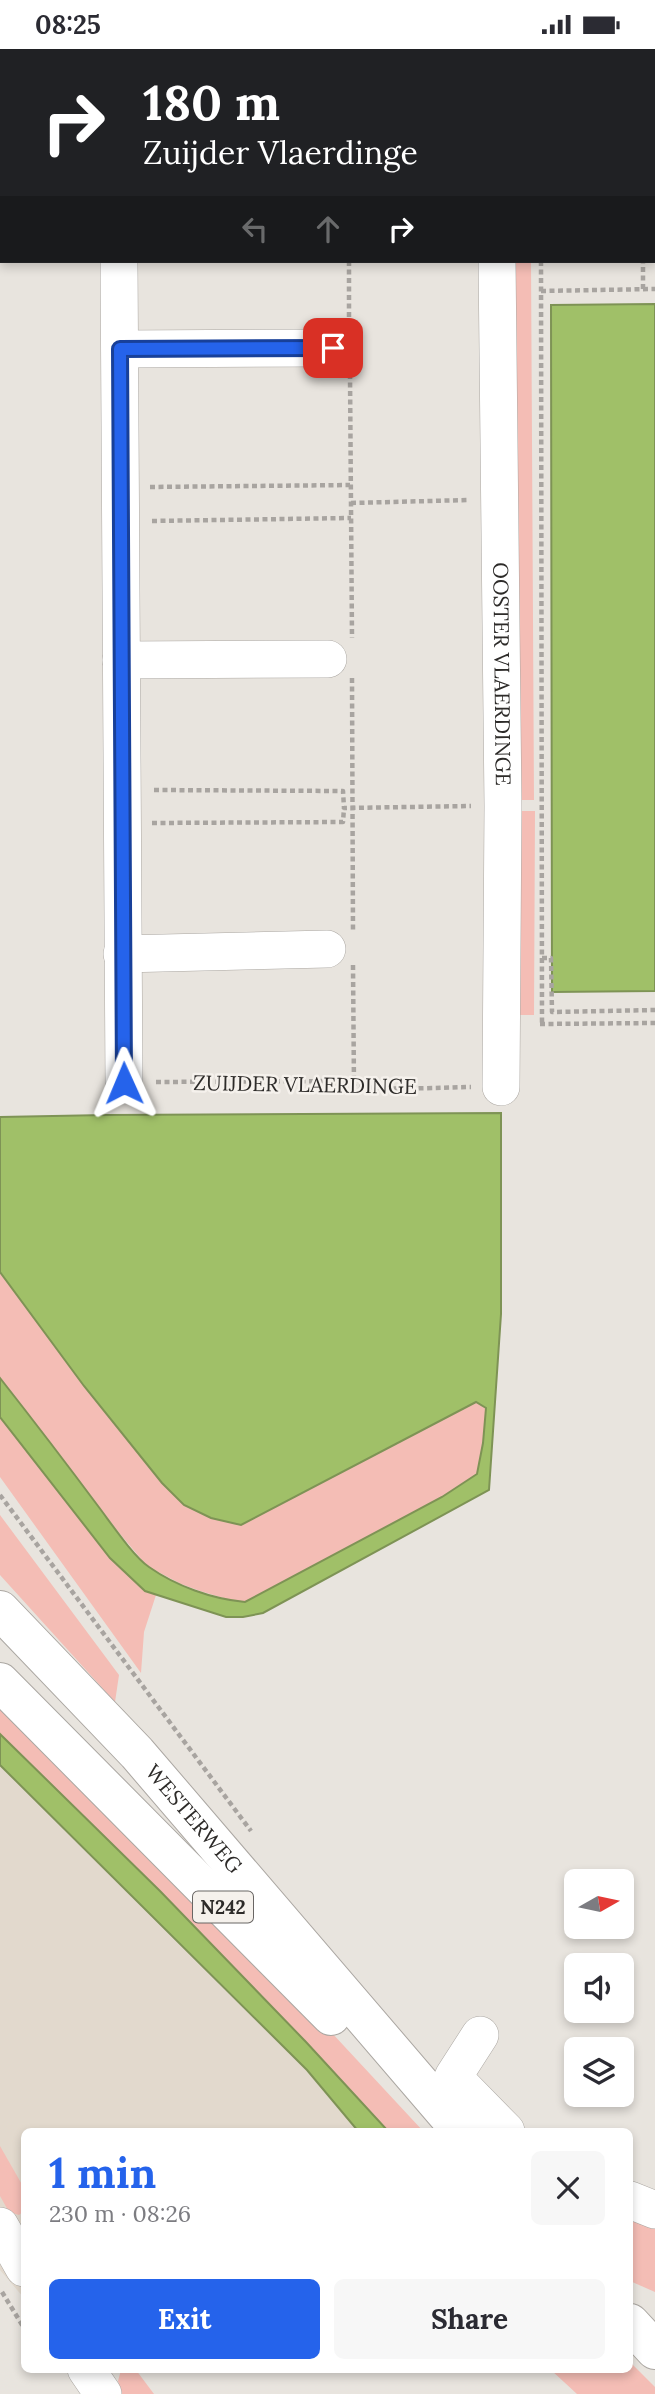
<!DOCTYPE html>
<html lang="en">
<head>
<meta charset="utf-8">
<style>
  :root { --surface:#fff; --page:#f7f7f7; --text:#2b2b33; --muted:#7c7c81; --accent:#2563eb }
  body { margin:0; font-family:Lora,serif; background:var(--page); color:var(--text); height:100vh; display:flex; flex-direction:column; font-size:26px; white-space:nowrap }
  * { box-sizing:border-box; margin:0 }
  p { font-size:23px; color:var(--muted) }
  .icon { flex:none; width:38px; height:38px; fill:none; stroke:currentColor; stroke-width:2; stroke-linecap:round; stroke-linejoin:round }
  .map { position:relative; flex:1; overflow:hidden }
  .panel { position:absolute; left:21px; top:2079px; width:612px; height:245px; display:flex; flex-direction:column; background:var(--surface); border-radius:10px; box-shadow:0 4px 10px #0003 }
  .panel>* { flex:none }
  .banner { position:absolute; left:0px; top:0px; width:656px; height:214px; box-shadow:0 4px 10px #0003; background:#202124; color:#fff; overflow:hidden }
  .needle { width:46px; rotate:81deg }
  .controls { position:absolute; left:564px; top:1820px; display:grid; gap:14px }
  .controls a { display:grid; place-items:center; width:70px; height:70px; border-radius:10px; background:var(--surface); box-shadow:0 4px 10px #0003; font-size:35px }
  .pin { position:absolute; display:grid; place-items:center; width:60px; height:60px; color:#fff; margin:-30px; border-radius:14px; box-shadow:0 4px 10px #0006 }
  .me { position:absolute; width:77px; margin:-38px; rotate:359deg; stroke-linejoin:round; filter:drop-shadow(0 0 5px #0008) }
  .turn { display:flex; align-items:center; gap:24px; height:147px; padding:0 28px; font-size:32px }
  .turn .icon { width:91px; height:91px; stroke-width:2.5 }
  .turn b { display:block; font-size:49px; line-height:60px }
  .lanes { display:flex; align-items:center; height:66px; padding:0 28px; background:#0003; justify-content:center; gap:35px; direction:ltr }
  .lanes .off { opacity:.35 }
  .round { display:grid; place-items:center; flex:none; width:74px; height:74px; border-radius:10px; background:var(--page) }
  .head { display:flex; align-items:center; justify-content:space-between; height:119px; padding:0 28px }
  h1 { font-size:42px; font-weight:700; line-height:52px; color:var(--accent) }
  .primary-button { display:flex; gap:14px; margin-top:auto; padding:14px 28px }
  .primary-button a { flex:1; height:80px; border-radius:10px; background:var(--accent); color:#fff; font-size:28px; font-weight:700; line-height:80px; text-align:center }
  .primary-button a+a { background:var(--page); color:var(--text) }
  .status { display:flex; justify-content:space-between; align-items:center; height:49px; padding:0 35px; background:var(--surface); direction:ltr }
  .status svg { height:19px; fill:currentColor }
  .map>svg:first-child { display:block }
  .built { fill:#e2d9cd }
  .green { fill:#f4bdb5 }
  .water { fill:#a0c068; stroke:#7e9355; stroke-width:2 }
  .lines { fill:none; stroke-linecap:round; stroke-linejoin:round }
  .minor-casing { stroke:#aba7a2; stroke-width:38 }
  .major-casing { stroke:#aba7a2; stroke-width:40 }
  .path { stroke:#a8a4a0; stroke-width:4.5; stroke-dasharray:5 3.5; stroke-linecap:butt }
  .minor { stroke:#fff; stroke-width:37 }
  .major { stroke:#fff; stroke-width:38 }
  .route-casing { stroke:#184099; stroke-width:18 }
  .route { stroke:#2563eb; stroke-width:12 }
  .labels { text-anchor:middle; stroke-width:5; stroke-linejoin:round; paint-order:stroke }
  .shield { fill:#f5f1ec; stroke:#696664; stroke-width:2 }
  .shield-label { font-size:19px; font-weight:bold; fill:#2d2b29 }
  .street-label { font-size:21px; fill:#2d2b29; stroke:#f5f1ec }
</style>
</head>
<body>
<div class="status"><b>08:25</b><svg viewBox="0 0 49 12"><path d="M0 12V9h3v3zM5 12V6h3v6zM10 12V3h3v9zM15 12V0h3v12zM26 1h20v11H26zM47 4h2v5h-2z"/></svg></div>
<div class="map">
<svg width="655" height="2345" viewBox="0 0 655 2345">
  <rect width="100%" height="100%" fill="#e8e4de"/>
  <path class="built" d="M0,1642l402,440h-378v167l-24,-28z"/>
  <path class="green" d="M510,212h21l3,539h-21z
    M514,762h21l-1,204h-21z
    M0,1223l84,114 78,97 22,22 27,13 29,7 9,-4 227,-119 10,6 -3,35 -6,31 -35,23 -197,105 -15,-2 -30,-9 -19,-7 -34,-18 -27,-32 -120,-156z
    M0,1368l110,141 35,33 11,4 -12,37 -3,41 -141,-196z
    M0,1466l119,160 -4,27 -115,-127z
    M0,1647l305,308 118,127h-35c-125,-136 -255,-268 -388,-397z
    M0,2097l24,42v23l-5,4 -10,-3 -9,-16z
    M630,2164l25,9v70l-25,-11z
    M630,2313l25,25v7h-78l-26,-24 79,-1z
    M121,2321h15l18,24h-32l-4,-13z"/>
  <path class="water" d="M655,255v687l-103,1 -1,-687z
    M501,1064v201l-12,176 -226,123 -20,4h-17l-81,-26 -35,-33 -110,-141v-39c33,42 66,85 98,128 13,17 35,50 51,61 27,19 63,32 96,35l197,-105 35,-23 6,-31 3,-35 -10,-6 -235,123 -30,-7 -27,-13 -22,-22 -78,-97 -84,-114v-155l106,-2z
    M0,1685l160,157 146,151 82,89h-30l-51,-61 -307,-305z"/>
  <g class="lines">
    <g class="minor-casing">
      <g id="minor">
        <path d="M120,0v2"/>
        <path d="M497,0v2"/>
        <path d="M0,99h2"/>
        <path d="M654,99h1"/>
        <path d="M119,212l5,821"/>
        <path id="s1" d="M497,212l6,545 -2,281"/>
        <path d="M120,300l213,-1"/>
        <path d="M121,611l207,-1"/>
        <path d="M122,905l205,-5"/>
        <path d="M480,1986l-27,42 53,54"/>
        <path d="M630,2151l25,10"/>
        <path d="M0,2177l24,42"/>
        <path d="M86,2320l17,25"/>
      </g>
    </g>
    <g class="major-casing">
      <g id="major">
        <path id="s2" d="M0,1561l137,143 324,378"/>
        <path d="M0,1633l331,334"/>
        <path d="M630,2274l25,27"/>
      </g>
    </g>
    <path class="path" d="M348,0v2
      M349,212v62
      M541,212l1,763
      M643,240v-28
      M541,242l114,-2
      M350,325l2,264
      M150,438l200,-2
      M351,454l118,-3
      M152,472l199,-3
      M352,629l1,254
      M154,741l189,1 1,17 127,-2
      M152,774l191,-1 1,-14
      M542,909h9l1,54 103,-2
      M353,916l1,121
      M540,975l115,-1
      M156,1033l186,-1c16,12 105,6 129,6
      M0,1446l251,336
      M2,2243l22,36"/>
    <use href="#minor" class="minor"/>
    <use href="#major" class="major"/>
  </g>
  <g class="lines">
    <g class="route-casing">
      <path id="route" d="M124,1034l-4,-734 213,-1"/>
    </g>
    <use href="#route" class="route"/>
  </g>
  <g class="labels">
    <rect class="shield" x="193" y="1842.5" width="60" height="31" rx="5"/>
    <g class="shield-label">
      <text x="223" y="1865">N242</text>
    </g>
    <g class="street-label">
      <text dy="7" stroke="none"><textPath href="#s1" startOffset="413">OOSTER VLAERDINGE</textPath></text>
      <text transform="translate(305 1036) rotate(1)" y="7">ZUIJDER VLAERDINGE</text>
      <text dy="7" stroke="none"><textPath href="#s2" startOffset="285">WESTERWEG</textPath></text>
    </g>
  </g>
</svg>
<div class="controls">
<a><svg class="needle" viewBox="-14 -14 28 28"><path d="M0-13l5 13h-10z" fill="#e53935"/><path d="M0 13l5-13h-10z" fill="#7c7c81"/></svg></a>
<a><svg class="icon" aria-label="sound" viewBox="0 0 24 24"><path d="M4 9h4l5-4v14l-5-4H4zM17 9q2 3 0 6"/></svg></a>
<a><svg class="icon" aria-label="layers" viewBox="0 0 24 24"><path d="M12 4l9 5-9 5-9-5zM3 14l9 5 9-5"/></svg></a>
</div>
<div class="pin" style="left:333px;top:299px;background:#d93025"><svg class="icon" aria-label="arrive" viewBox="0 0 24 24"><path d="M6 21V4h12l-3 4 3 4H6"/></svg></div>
<svg class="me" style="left:124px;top:1034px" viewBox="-20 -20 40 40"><path d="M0-17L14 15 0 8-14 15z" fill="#2563eb" stroke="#fff" stroke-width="4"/></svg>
<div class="banner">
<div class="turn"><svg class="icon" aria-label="right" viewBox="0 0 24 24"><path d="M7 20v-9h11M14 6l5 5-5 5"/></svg><div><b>180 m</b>Zuijder Vlaerdinge</div></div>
<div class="lanes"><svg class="icon off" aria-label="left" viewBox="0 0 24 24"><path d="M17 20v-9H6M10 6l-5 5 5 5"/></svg><svg class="icon off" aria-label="ahead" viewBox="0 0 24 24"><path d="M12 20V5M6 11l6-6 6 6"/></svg><svg class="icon" aria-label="right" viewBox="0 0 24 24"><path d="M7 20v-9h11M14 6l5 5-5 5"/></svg></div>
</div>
<section class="panel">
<div class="head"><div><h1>1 min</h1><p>230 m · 08:26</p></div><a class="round"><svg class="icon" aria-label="close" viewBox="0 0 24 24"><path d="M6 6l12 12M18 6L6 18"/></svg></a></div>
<div class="primary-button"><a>Exit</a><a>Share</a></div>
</section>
</div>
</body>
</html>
